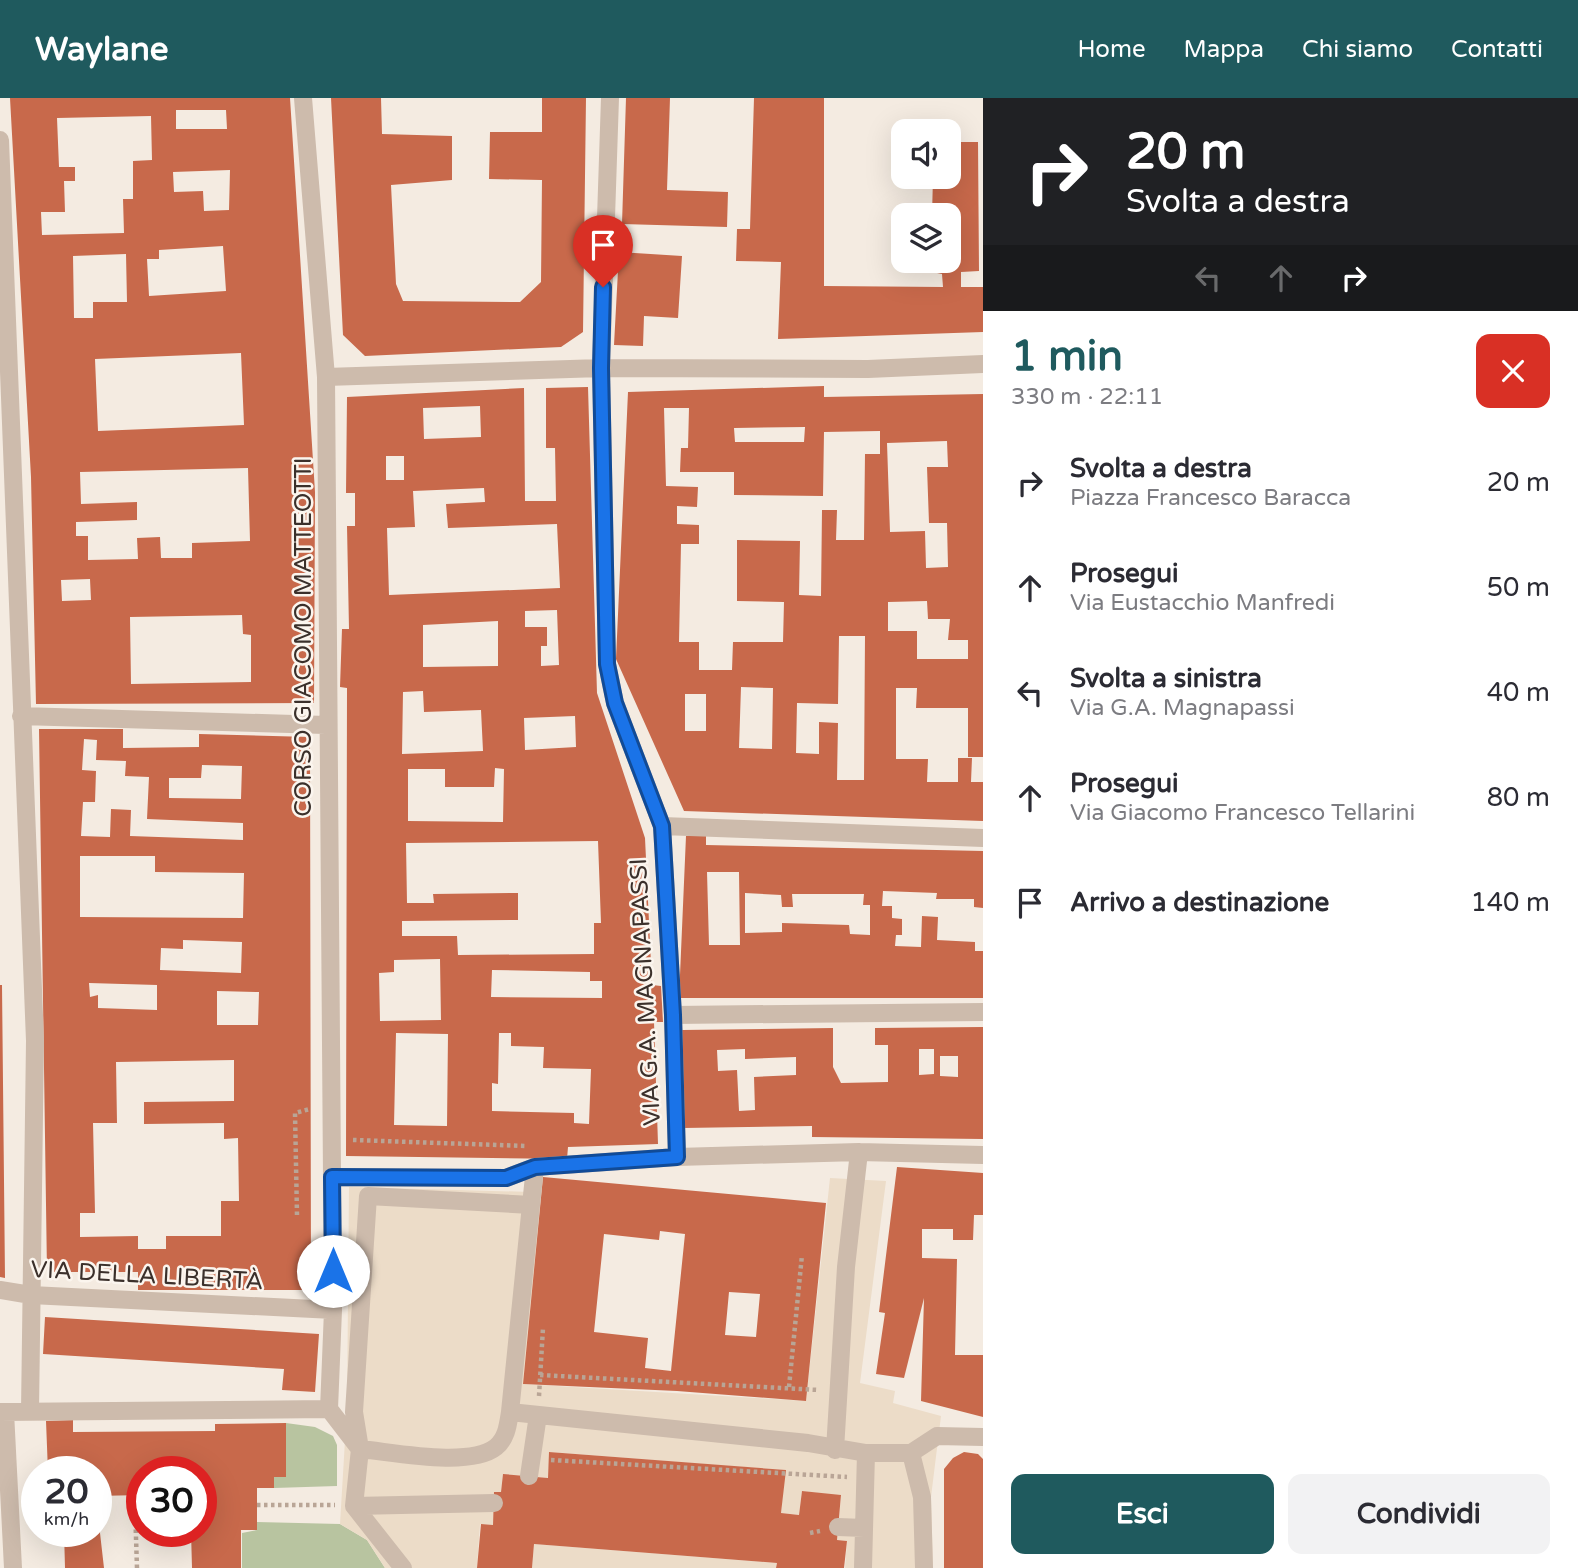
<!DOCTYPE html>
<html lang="it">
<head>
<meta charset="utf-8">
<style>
  :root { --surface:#fff; --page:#f2f2f3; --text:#2b2b33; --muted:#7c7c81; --accent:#1f5a5e }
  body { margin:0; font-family:"Varela Round",sans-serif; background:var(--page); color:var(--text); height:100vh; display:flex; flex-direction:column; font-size:26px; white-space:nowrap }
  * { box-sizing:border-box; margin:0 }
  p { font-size:23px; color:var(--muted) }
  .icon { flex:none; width:38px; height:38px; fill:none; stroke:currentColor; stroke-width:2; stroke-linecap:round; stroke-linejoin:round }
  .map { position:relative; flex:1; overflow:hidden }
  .details { display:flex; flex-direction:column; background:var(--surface); width:595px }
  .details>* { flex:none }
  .hud { background:#202124; color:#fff; overflow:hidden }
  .buttons { position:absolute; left:891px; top:21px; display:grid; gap:14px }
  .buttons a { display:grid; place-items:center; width:70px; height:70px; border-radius:14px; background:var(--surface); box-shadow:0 7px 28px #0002; font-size:35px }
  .speed { position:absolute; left:21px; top:1358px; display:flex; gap:14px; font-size:35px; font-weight:700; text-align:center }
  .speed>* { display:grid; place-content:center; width:91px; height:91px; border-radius:50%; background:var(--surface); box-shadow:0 7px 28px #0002; line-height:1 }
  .speed small { font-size:18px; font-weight:400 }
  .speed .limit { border:10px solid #d22; background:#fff; color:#111 }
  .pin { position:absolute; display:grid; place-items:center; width:60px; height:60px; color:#fff; margin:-72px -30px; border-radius:50% 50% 50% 0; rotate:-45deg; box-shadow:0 0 7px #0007 }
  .pin .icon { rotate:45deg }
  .me { position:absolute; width:77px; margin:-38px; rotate:0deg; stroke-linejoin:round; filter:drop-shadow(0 0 5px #0008) }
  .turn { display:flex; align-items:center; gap:24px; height:147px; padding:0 28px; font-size:32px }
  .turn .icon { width:91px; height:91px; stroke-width:2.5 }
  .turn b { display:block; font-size:49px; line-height:60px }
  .lanes { display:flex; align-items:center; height:66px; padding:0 28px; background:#0003; justify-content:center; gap:35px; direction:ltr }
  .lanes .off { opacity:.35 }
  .round { display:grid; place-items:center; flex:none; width:74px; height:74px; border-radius:14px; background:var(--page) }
  .headline { display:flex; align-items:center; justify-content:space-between; height:119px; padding:0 28px }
  h1 { font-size:42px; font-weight:700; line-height:52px; color:var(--accent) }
  .action { display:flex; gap:14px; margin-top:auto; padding:14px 28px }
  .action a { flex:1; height:80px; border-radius:14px; background:var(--accent); color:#fff; font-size:28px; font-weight:700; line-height:80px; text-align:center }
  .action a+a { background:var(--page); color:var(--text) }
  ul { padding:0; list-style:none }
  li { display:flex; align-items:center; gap:21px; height:105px; padding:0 28px }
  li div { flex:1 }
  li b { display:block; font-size:26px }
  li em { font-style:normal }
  header { display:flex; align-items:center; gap:42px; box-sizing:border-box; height:98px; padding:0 35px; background:var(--accent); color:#fff }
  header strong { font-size:33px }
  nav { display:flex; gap:38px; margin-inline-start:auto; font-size:24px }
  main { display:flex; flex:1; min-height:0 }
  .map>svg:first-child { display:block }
  .green { fill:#b8c4a0 }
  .plaza { fill:#ecdcc8 }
  .building { fill:#c8694b; fill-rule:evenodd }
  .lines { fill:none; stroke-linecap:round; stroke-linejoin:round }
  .path { stroke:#b9a596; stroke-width:4.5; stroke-dasharray:3.5 3.5; stroke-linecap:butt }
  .minor { stroke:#cdbbac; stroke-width:18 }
  .route-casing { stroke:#114b97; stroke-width:18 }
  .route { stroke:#1a73e8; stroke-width:12 }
  .labels { text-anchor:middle; stroke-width:5; stroke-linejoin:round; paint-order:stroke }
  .street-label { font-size:24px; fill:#3b302b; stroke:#fbf5ee }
</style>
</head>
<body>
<header>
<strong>Waylane</strong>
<nav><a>Home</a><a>Mappa</a><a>Chi siamo</a><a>Contatti</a></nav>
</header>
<main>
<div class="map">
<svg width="983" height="1470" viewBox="0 0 983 1470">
  <rect width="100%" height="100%" fill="#f4ebe1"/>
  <path class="green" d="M286,1325l29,4 18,9 4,9v41l-63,2v-11h12z
    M257,1424l83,2 27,16 18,28h-143v-35l15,-3z"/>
  <path class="plaza" d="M543,1079l-20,207 283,17 24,-223 56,3 -26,202 35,8 -2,12 48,13 -10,81 2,71h-88l2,-27 -10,-1 4,-44 -39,-5 -3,24 -18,-2 4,-43 -235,-18 -2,26 -45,-4 -2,18h-7l-1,33 -13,-1 -3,44h-92l-18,-28 -27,-16 7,-117 2,-220 183,5z
    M534,1446l243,19 -1,5h-244z"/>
  <path class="building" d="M10,0h280l25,394 -1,211 -278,1 -5,-227zM176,12h50l1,19h-51zM151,18l1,44 -19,1v38h-10l1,34 -82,2 -1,-23h24l-1,-31h11v-14h-16l-2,-49zM230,72l-1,40 -25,1 -1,-20 -29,1 -1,-20zM223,148l3,45 -77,5 -2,-37h12v-9zM126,156l1,48h-34v16h-19l-1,-62zM241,255l3,72 -146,6 -3,-72zM248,370l2,73 -58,2v15h-31l-1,-21 -23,1 1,21 -50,1v-24h-12v-14l61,-2v-18l-56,2 -1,-32zM90,481l1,21 -29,1 -1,-21zM242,517l1,19 8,1v47l-120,2 -1,-67z
    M331,0h50l1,36 70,2v44l-61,5 5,99 7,17 117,1 21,-20 1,-102 -53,-1 1,-47h52v-34h44l-3,234 -22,15 -196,9 -22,-21z
    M626,0h44l-3,92 61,2 -1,35 -105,-3z
    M754,0h70v188l119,1 -1,-13 -10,-2v-11h16v-46h-16l1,-38h15v-35h30l1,129 -18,1v15h22v45l-205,7 3,-77 -45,-1 1,-32h13z
    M619,154l63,4 -4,62 -34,-2 -1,30 -29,-1z
    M824,288v11l159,-3v363h-15v-49h-52l1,-20h-21v71h32l-1,23h31v-24h14l-1,24h12v39l-299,-10 -68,-152 12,-267zM664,310h25l-1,40h-7l-1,24h54v23l89,1 1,-64 56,-1v23h-15l-1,86h-28l1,-30h-15l-1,86 -22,-1 1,-54 -63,-1v61l47,1 -1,40h-50l-1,28h-33v-28h-20l2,-98h18v-19l-22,-1v-18l20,1 1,-20 -32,-1zM805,329l-1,15h-69l-1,-14zM947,343l1,26h-21l2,56h18l1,44 -22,1 -1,-37 -35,1 -3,-89zM927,503l1,18h22l-2,21h20v19h-51v-28h-29v-29zM839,538h26l-1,144h-27l1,-57 -19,-1v32l-23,-1 1,-50 41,1zM741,589l32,1 -1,61 -33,-1zM685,596h21v37h-21z
    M588,289l9,306 48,145 7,147 9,1 2,36h-9l4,122 -90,3 -1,12 -221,-3 1,-468 -7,-1 2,-58h7l-2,-103h8v-33h-9l1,-96 177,-9 1,113h31l-1,-53h-9v-60zM480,308l1,31 -57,2 -1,-31zM386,358h18v24h-18zM484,390l1,14 -39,2 2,24 109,-4 3,64 -171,7 -2,-67 28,-1 -2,-36zM557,512l2,55 -18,1v-20h6v-19h-22v-16zM498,523v45l-75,1v-42zM423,593l1,21 57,-2 2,41 -81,3 1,-62zM575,618l1,31 -51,3 -1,-32zM495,670l9,1 -1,53 -95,-1v-52h37v18h49zM598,743l3,82h-7v31l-136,1 -1,-19h-55v-15l116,-1v-27l-85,1 1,9h-27l-1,-60zM440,861l1,61 -61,1 -1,-48 15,-1v-12zM492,872l98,2v9h12v17l-111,-1zM396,935l52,1 -1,92 -53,-1zM499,935h12v13l33,1 -1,21 48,1 -2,55 -15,-1v-10l-82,-2v-28l6,1z
    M39,631h84v19l76,-1v-13l111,3 1,553h-173v-18h-91zM84,641l13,1 -1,20 30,1 -1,15 24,1 -2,42 96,4v17l-113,-4 1,-26 -20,-1 -1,28 -29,-1 2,-34h12l1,-31 -14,-1zM202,667l40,1 -1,33 -72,-1v-20h32zM80,758h75v16l89,1 -1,45 -163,-1zM183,842l59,2 -1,31 -81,-3 1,-22 22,1zM89,885l68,2v25l-59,-2v-13l-8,2zM217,893l42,1 -1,33h-41zM234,962v41l-90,1v22l80,-1v16l14,-1 1,63h-18v35h-55v13h-28v-13l-58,1v-24h15l-2,-90h24l-1,-61z
    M686,738h20v9l277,6v57l-9,-1v-8h-38l1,-6 -54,-2 -1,15h10v12l10,1v16h-6l-1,11 26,1 1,-31 16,1 -1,23 38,2v9h8v47h-304zM707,774h32l1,73h-31zM745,795l36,2 1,12h11l-1,-13h72l-1,11h7v30l-20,-1 -1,-9 -67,-2v9l-37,1z
    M0,887h2l3,293 -5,-1z
    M983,929v112l-171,-2v-11l-129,2 -1,-98 151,-2v39l8,16 47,-1v-37h-13v-17zM745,951v10l51,-2v18l-42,2 1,33 -16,1 -2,-41 -19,1 -1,-21zM919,951h15v25l-15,1zM940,958h18v21l-18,-1z
    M897,1069l86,6v42h-9l-1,25h-20v-11h-31v29l35,1 -2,96h28v62l-62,-16 3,-103 -20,80 -28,-4 9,-61 -6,-1z
    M543,1079l283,26 -20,198 -129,-10 -154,-7zM660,1133l25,3 -14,137 -26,-3 3,-30 -54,-6 10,-98 55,6zM729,1194l31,2 -4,43 -31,-2z
    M45,1219l274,17 -4,58 -33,-2 2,-21 -241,-15z
    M73,1322v12l142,-1v-7l71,-1v54h-12v11h-17v42h-16v38h-49l-1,-37h10v-59h-59v23l-46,1v-24h-48l-2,-51z
    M549,1354l237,18 -5,43 18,2 3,-24 39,4 -4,45 10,1 -3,27h-68l1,-5 -243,-19 -2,24h-55l4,-44 12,1 1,-33h7l2,-18 45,4z
    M964,1354l14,2 5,5v109h-39v-99l9,-11z
    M96,1400l8,70h-39l-1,-37h32z"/>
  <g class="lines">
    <path class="path" d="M353,1042l174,6
      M297,1117l-2,-102 15,-4
      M540,1277l279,15
      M789,1289l13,-132
      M539,1298l4,-68
      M551,1362l296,17
      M257,1407h78
      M810,1435l10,-2
      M137,1470l-2,-61h7"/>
    <path class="minor" d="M303,0l23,279 7,933 -4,99
      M610,0l-9,270 6,296 8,39 47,123 11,189 4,142
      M0,42l35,901 -5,370
      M326,279l275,-9 267,1 115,-5
      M21,618l305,9
      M662,728l321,12
      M673,917l310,-3
      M332,1079l174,1 29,-11 142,-10 182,-5 124,3
      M531,1107l4,-38
      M0,1192l31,5 302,15
      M329,1311l30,39
      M0,1314l329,-3
      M5,1314l8,156
      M360,1351l-6,-37 14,-216 163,9 -21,207
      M835,1352l11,-183 13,-115
      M911,1355l11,44 2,71
      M529,1378l9,-61
      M354,1408l140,-3
      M838,1429l26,1
      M403,1470l-49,-62 6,-57c33,3 110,19 136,-2 11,-9 12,-23 14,-35l298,31 58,10h45l26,-17 46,1
      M863,1470l3,-115"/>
  </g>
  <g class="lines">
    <g class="route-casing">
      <path id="route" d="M333,1173l-1,-94 174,1 29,-11 142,-10 -4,-142 -11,-189 -47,-123 -8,-39 -6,-296 2,-81"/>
    </g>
    <use href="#route" class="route"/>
  </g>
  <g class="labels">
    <g class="street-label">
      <text transform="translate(303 539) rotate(-90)" y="8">CORSO GIACOMO MATTEOTTI</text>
      <text transform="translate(645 894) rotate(-93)" y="8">VIA G.A. MAGNAPASSI</text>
      <text transform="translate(147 1177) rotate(3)" y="8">VIA DELLA LIBERTÀ</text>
    </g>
  </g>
</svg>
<div class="buttons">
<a><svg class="icon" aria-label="sound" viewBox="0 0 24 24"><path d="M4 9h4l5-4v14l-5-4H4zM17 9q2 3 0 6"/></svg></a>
<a><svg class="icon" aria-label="layers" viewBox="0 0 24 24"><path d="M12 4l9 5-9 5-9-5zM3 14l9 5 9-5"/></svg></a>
</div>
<div class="speed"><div>20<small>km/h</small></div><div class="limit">30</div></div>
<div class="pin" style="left:603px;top:189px;background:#d93025"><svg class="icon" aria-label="arrive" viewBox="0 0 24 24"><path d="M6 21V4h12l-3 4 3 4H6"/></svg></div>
<svg class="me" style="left:333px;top:1173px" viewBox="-20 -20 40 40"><circle r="19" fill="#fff"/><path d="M0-13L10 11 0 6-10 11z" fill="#1a73e8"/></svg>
</div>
<section class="details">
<div class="hud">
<div class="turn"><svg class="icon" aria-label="right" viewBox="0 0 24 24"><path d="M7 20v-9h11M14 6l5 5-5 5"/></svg><div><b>20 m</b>Svolta a destra</div></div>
<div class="lanes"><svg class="icon off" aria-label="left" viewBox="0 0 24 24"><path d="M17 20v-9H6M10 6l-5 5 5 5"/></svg><svg class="icon off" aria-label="ahead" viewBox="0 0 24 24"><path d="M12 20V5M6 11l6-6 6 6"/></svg><svg class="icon" aria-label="right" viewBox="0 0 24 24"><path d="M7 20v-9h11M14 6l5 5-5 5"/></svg></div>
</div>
<div class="headline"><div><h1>1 min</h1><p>330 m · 22:11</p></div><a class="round" style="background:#d93025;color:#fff"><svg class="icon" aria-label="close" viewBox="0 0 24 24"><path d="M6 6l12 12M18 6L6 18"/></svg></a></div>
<ul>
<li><svg class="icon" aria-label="right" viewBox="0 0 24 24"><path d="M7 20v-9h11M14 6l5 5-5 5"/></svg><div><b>Svolta a destra</b><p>Piazza Francesco Baracca</p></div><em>20 m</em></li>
<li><svg class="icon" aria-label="ahead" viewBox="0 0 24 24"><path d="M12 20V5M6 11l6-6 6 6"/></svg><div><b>Prosegui</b><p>Via Eustacchio Manfredi</p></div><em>50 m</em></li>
<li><svg class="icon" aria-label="left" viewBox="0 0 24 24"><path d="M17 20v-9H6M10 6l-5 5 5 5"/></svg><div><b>Svolta a sinistra</b><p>Via G.A. Magnapassi</p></div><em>40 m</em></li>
<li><svg class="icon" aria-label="ahead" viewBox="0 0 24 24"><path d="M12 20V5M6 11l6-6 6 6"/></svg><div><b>Prosegui</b><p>Via Giacomo Francesco Tellarini</p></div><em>80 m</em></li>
<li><svg class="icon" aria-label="arrive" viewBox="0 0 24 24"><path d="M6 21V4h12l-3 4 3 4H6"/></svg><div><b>Arrivo a destinazione</b></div><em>140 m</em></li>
</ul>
<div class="action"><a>Esci</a><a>Condividi</a></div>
</section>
</main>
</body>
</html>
